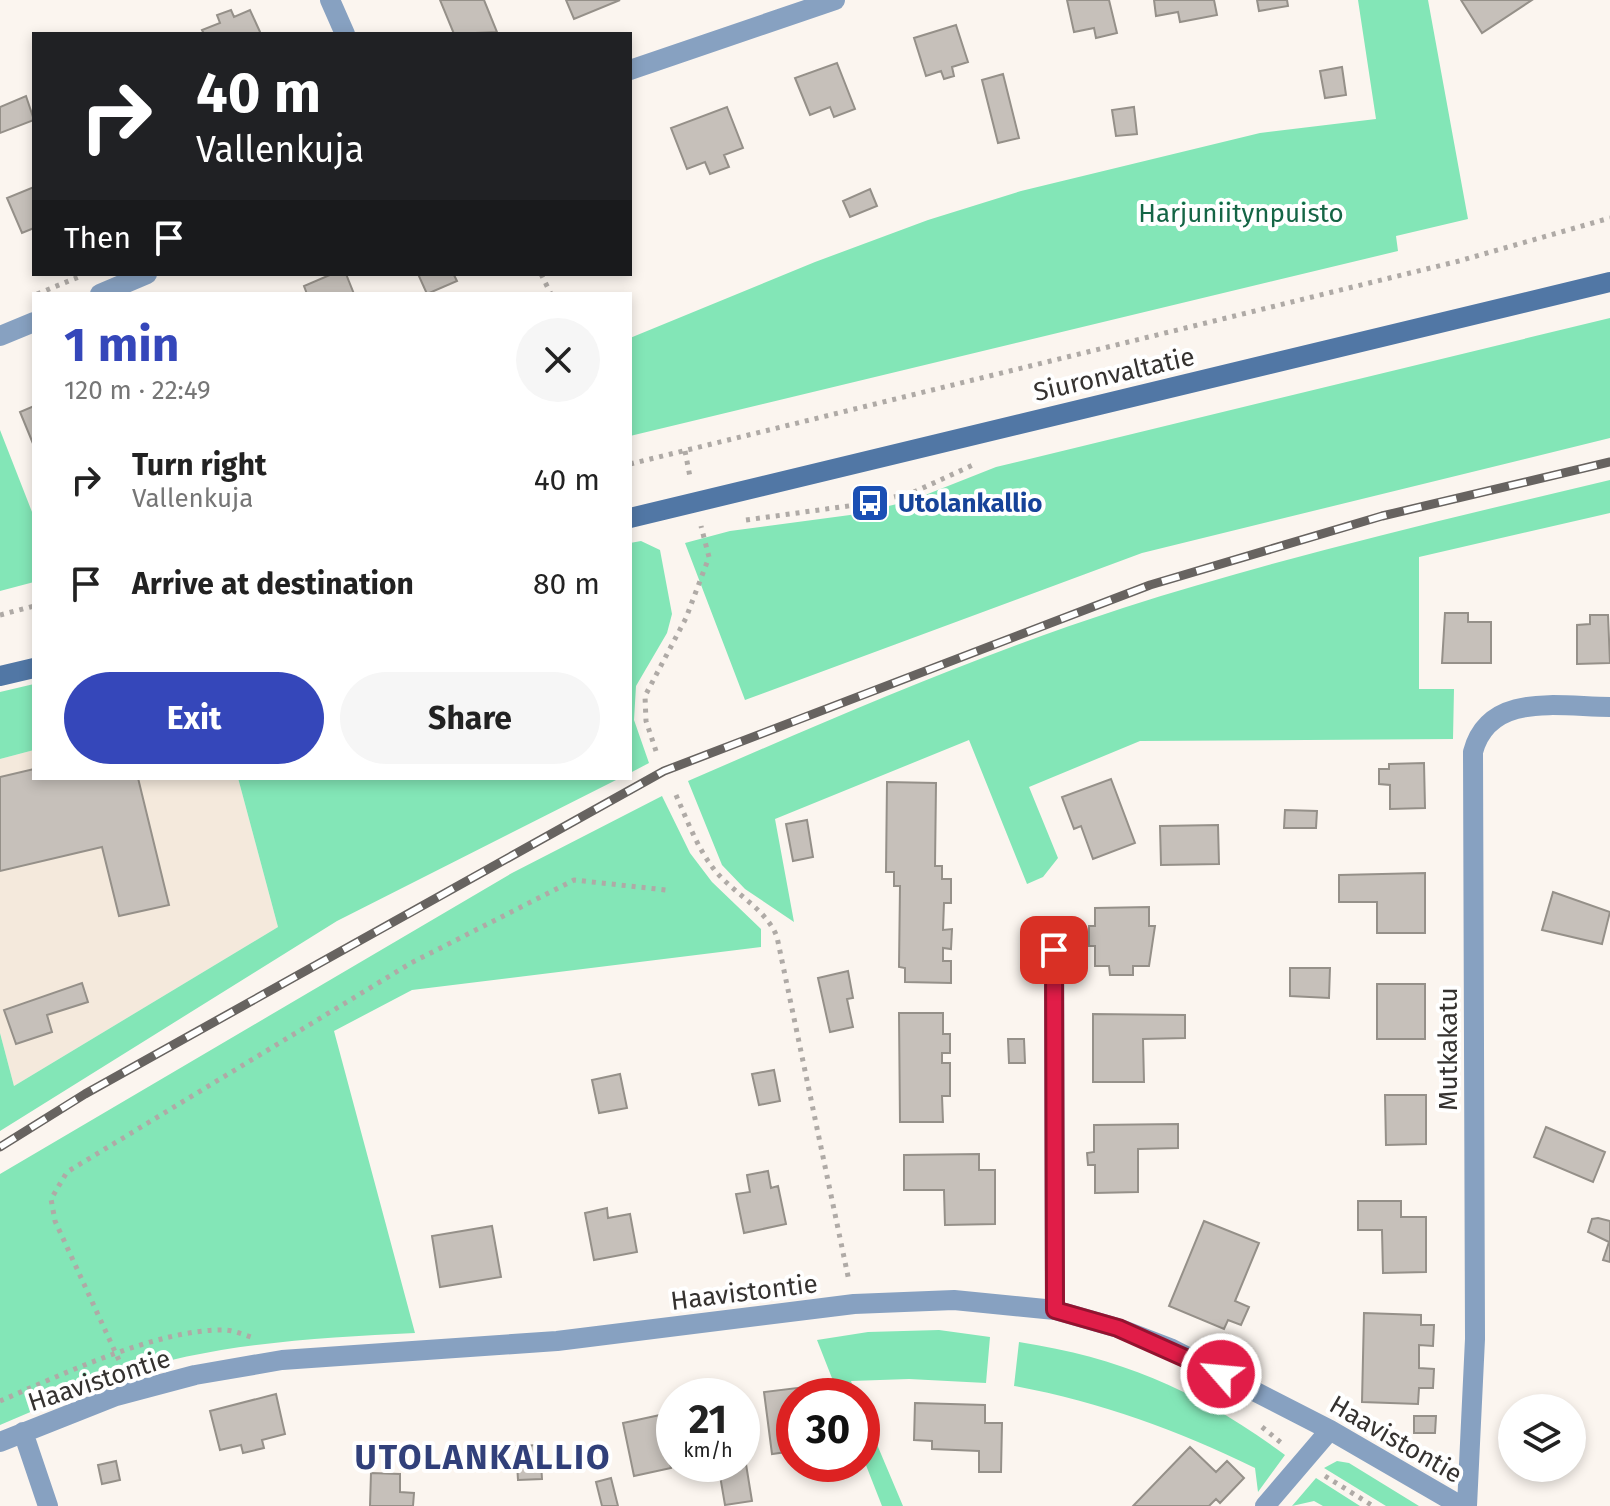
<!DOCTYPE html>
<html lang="en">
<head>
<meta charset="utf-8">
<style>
  :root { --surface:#fff; --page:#f6f6f6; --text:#222; --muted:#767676; --accent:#3547ba }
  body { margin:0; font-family:"Fira Sans",sans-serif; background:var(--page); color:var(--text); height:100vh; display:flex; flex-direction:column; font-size:30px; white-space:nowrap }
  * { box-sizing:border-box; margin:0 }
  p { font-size:26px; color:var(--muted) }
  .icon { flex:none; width:44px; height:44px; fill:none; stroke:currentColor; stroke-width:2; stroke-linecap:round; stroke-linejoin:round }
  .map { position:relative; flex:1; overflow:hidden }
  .side { position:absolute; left:32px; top:292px; width:600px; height:488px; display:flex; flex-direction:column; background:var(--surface); border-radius:0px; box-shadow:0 4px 12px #0003 }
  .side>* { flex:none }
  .hud { position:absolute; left:32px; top:32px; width:600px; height:244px; border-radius:0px; box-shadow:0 4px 12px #0003; background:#202124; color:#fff; overflow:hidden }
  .fabs { position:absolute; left:1498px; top:1394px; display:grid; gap:16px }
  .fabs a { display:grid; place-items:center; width:88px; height:88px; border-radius:50%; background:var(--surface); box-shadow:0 4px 12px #0003; font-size:40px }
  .speed { position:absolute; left:656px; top:1378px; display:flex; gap:16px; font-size:40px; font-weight:700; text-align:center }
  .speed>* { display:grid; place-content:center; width:104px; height:104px; border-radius:50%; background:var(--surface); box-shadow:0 4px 12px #0003; line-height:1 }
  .speed small { font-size:20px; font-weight:400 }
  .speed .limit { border:12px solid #d22; background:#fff; color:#111 }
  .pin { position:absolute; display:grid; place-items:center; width:68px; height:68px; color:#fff; margin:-34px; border-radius:16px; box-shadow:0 4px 12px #0006 }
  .me { position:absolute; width:88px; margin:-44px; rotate:297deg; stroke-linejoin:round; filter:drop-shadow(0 0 6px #0008) }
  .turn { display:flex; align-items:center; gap:28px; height:168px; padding:0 32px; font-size:36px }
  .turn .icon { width:104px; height:104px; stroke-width:2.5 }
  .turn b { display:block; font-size:56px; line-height:68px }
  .then { display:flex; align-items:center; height:76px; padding:0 32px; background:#0003; gap:16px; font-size:30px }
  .round { display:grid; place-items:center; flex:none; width:84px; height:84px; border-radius:42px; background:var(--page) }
  .summary { display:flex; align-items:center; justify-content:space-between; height:136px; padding:0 32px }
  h1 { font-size:48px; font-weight:700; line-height:60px; color:var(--accent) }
  .cta { display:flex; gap:16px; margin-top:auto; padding:16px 32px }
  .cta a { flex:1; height:92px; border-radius:48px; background:var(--accent); color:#fff; font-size:32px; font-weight:700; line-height:92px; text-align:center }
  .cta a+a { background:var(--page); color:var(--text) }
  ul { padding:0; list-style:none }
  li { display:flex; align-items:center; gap:24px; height:104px; padding:0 32px }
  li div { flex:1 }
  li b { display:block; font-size:30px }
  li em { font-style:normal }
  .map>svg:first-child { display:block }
  .built { fill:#f4e9dc }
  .green { fill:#83e6b7 }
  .building { fill:#c6c0ba; stroke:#959089; stroke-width:2 }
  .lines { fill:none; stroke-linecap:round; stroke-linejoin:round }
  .path { stroke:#afaaa6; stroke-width:5; stroke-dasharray:4 6; stroke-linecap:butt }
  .minor { stroke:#87a1c1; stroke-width:20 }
  .secondary { stroke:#5177a5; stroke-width:20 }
  .rail-casing { stroke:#676360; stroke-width:9 }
  .rail { stroke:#fff; stroke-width:6; stroke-dasharray:18; stroke-linecap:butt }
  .route-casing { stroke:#92132f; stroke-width:20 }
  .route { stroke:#e11d48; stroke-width:14 }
  .labels { text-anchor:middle; stroke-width:8; stroke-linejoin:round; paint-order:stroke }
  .park-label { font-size:26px; fill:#146545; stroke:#fff }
  .street-label { font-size:26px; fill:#353230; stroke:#fff }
  .transit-label { font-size:26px; font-weight:bold; fill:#164399; stroke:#fff; text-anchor:start }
  .district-label { font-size:34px; font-weight:bold; letter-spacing:2px; fill:#31407a; stroke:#fff }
</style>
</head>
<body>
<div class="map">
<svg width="1610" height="1506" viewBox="0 0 1610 1506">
  <rect width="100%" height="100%" fill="#fbf5ef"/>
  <path class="built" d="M34,750v28h204l40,149 -264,159 -14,-53v-274z"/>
  <path class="green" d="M1358,0h70l40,219 -72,17 2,15 -768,185v-98l185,-76 113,-42 93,-29 239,-58 116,-14z
    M1610,318v120l-468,115 -397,147 -60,-157 45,-12 120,-16 60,-14 86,-34z
    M0,430l34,87v65l-34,9z
    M1610,480v33l-191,44v132h35l-1,50 -313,2 -111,46 29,71 -15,19 -16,7 -58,-144 -194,79 19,103 -49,-33 -23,-24 -34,-84c143,-62 287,-125 435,-173 160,-51 323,-89 487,-128z
    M641,541l19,9 12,64 -5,19 -31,53 -2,34 15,43 -19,10v-230z
    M34,684v66l-34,9v-67z
    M238,778h382l-283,143 -337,210v-98l14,53 264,-159z
    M662,796l28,57 22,29 49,47v18l-349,43 -78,41 81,302c-99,5 -201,10 -296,42 -41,14 -80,34 -119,50v-251l512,-301z
    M939,1330l51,7 -4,46 -77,-4 -58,2 5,15h-17l-22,-56 51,-8z
    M1019,1342c107,17 179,49 266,113l-27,37 -3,-24c-78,-38 -155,-66 -241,-82z
    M862,1409l41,97h-21l-20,-51z
    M1337,1461l12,2 70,43h-33l-62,-38z
    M1316,1478l44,28h-37l-9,-5 -22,5z"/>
  <path class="building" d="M440,0h44l13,32 -43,2z
    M566,0h54l-46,19z
    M1067,0h42l8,33 -21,5 -2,-10 -20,4z
    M1154,0h60l3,15 -37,7 -2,-10 -22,4z
    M1257,0h30l1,6 -29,5z
    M1461,0h71l-50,33z
    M231,10l3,7 16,-7 11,24h-57l-2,-4 18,-7 -3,-8z
    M956,25l12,37 -16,5 2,9 -10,3 -3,-8 -15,5 -12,-38z
    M837,63l18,46 -21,8 -4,-10 -20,8 -15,-37z
    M1342,67l4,28 -21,3 -5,-27z
    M1003,74l16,64 -21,5 -16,-63z
    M26,96l8,24 -34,13v-26z
    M727,107l16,41 -19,7 5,12 -19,7 -5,-12 -18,7 -16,-41z
    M1134,107l3,27 -21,2 -4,-26z
    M34,187v41l-12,5 -15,-35z
    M870,189l7,17 -27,11 -7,-16z
    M332,274h14l8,20h-47l-3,-8z
    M418,274h39l-3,1 3,6 -30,13z
    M34,406v40l-14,-34z
    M1445,613h23v9h23v41h-49z
    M1590,615h18l2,48 -33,1v-39l13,-1z
    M1424,763l1,45 -35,1v-24l-11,-1v-15h10v-5z
    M34,769v9h104l31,127 -50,11 -17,-69 -102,24v-94z
    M1111,779l24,64 -42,16 -12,-33 -7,3 -12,-32z
    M887,782l49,1 -1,83h7v13h9v24h-7l-1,27 9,-1 -1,20 -8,-1v13h8v22l-46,-1v-14l-6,-1 1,-81h-6v-14h-8z
    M1285,810l32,1 -1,17h-32z
    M807,820l6,37 -20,4 -7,-37z
    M1218,825l1,39 -58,1 -1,-39z
    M1425,873v60h-48v-31h-38v-27z
    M1553,892l57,20 -8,32 -60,-14z
    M1149,907v19h6l-6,40h-16v9h-23l-1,-9h-14v-20h-6v-20h6v-18z
    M1290,968h40l-1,30 -39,-2z
    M848,971l5,27 -6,1 6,28 -23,5 -12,-54z
    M82,983l6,19 -41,13 5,17 -36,12 -12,-34z
    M1377,984h48v55h-48z
    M899,1013h44v21h7v19h-8v10h8v33h-8l1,26h-43z
    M1093,1014l92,1v23l-42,1 1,43h-51z
    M1008,1039h16l1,24h-16z
    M774,1070l6,31 -21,4 -7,-31z
    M620,1074l7,34 -28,5 -7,-33z
    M1385,1095h41v49l-40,1z
    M1178,1124v24l-40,1v43l-43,1v-28h-7l-1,-12 7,-1v-27z
    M1546,1127l59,25 -12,30 -59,-25z
    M979,1154v16h16v54l-50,1 -1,-35h-40v-35z
    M768,1171l3,17 7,-2 8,38 -42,9 -8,-39 14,-2 -3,-17z
    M1358,1201h43v16h25v55l-43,1 -1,-43h-24z
    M607,1208l1,10 22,-4 7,38 -43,8 -9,-47z
    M1598,1218l12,3v41l-7,-2 6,-18 -21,-10 4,-13z
    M1204,1221l55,22 -24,58 14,6 -8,18 -13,-5 -4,9 -55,-23z
    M492,1226l9,51 -61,10 -8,-51z
    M1364,1313l57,2v10h13l-1,21 -14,-1v23l15,1 -1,19h-14l-1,16 -56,-2z
    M805,1387l1,9h-12v55l-22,3 -8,-62z
    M276,1394l9,40 -23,6 2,8 -21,5 -2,-8 -21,5 -10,-39z
    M915,1403l70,2v18h17l-1,49h-22v-21l-47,-2v-8l-18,-1z
    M660,1415l11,53 -37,8 -11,-53z
    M1414,1416h22l-1,17h-21z
    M540,1445l2,34 -24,1 -2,-34z
    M1190,1447l26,25 11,-11 17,17 -24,25 -4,-4 -7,7h-76z
    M745,1458l7,43 -27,4 -7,-41h24z
    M116,1461l4,19 -18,4 -4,-19z
    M371,1473l29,1v18l14,1 -1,13h-43z
    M611,1478l7,28h-16l-6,-24z"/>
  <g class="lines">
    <path class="path" d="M541,274l10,20
      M37,294l44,-18
      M685,451l5,26
      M630,464l829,-203 151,-43
      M746,520l124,-17 44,-11 61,-28
      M0,615l34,-9
      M656,751l-10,-30 -1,-25 41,-78 23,-61 -8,-31
      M676,795c11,25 21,52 37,73 19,25 53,40 64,69l72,344
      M123,1369l-68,-148 -4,-22 16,-27 344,-209 163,-83 92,10
      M0,1401c61,-26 157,-72 224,-71 9,0 20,5 30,8
      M1262,1427l23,19
      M1325,1476l48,30"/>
    <path class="minor" d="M330,0l15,34
      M630,70l205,-70
      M100,294l47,-20
      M0,336l34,-14
      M1054,950l1,360
      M23,1432l25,74
      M0,1442l116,-46 79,-21 87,-15 275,-19 297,-37 100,-4 101,10 63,18 52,20 160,82 131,76
      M1265,1506l65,-76
      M1467,1506l8,-167 -2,-587c16,-61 87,-45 137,-45"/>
    <path class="secondary" d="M630,518l980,-236
      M0,676l34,-8"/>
    <g class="rail-casing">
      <path id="rail" d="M0,1147l85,-53 579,-323 486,-186 232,-69 228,-54"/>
    </g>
    <use href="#rail" class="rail"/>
  </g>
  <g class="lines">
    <g class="route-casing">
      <path id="route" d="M1054,950l1,360 63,18 103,46"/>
    </g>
    <use href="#route" class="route"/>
  </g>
  <defs>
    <g id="bus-square" transform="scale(2)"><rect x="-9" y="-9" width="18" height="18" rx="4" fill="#1a4fb4" stroke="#fff"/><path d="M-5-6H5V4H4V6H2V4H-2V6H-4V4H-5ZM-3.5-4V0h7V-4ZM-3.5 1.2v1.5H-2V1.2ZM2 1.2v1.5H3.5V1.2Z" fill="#fff"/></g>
  </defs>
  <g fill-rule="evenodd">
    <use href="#bus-square" x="870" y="503"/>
  </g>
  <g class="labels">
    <g class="park-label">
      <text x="1241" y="222">Harjuniitynpuisto</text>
    </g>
    <g class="street-label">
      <text transform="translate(1114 374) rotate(-13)" y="9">Siuronvaltatie</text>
      <text transform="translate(1448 1049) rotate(-90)" y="9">Mutkakatu</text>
      <text transform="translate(744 1292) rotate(-7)" y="9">Haavistontie</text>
      <text transform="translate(99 1380) rotate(-18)" y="9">Haavistontie</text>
      <text transform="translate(1396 1439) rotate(30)" y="9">Haavistontie</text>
    </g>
    <g class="transit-label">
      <text x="898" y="512">Utolankallio</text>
    </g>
    <g class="district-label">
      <text x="483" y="1469">UTOLANKALLIO</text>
    </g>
  </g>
</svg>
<div class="fabs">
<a><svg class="icon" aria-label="layers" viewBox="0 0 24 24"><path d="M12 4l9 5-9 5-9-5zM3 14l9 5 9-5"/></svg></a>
</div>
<div class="speed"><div>21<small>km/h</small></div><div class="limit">30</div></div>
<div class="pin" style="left:1054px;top:950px;background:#d93025"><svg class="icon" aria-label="arrive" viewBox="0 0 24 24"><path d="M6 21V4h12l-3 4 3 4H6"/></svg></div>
<svg class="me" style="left:1221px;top:1374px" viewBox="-20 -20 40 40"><circle r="17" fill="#e11d48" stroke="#fff" stroke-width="3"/><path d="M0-11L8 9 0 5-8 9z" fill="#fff"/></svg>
<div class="hud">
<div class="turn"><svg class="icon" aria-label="right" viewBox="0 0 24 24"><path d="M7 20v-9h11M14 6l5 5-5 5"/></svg><div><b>40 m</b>Vallenkuja</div></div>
<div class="then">Then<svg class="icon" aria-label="arrive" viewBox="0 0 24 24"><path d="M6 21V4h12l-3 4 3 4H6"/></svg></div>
</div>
<section class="side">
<div class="summary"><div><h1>1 min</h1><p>120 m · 22:49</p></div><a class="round"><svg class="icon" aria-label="close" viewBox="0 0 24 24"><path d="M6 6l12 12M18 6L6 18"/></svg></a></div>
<ul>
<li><svg class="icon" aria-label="right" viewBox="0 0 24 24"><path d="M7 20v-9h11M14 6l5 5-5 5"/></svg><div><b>Turn right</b><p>Vallenkuja</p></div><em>40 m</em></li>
<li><svg class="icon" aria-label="arrive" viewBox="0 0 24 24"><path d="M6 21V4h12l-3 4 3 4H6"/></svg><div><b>Arrive at destination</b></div><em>80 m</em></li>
</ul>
<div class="cta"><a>Exit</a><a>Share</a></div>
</section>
</div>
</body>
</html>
